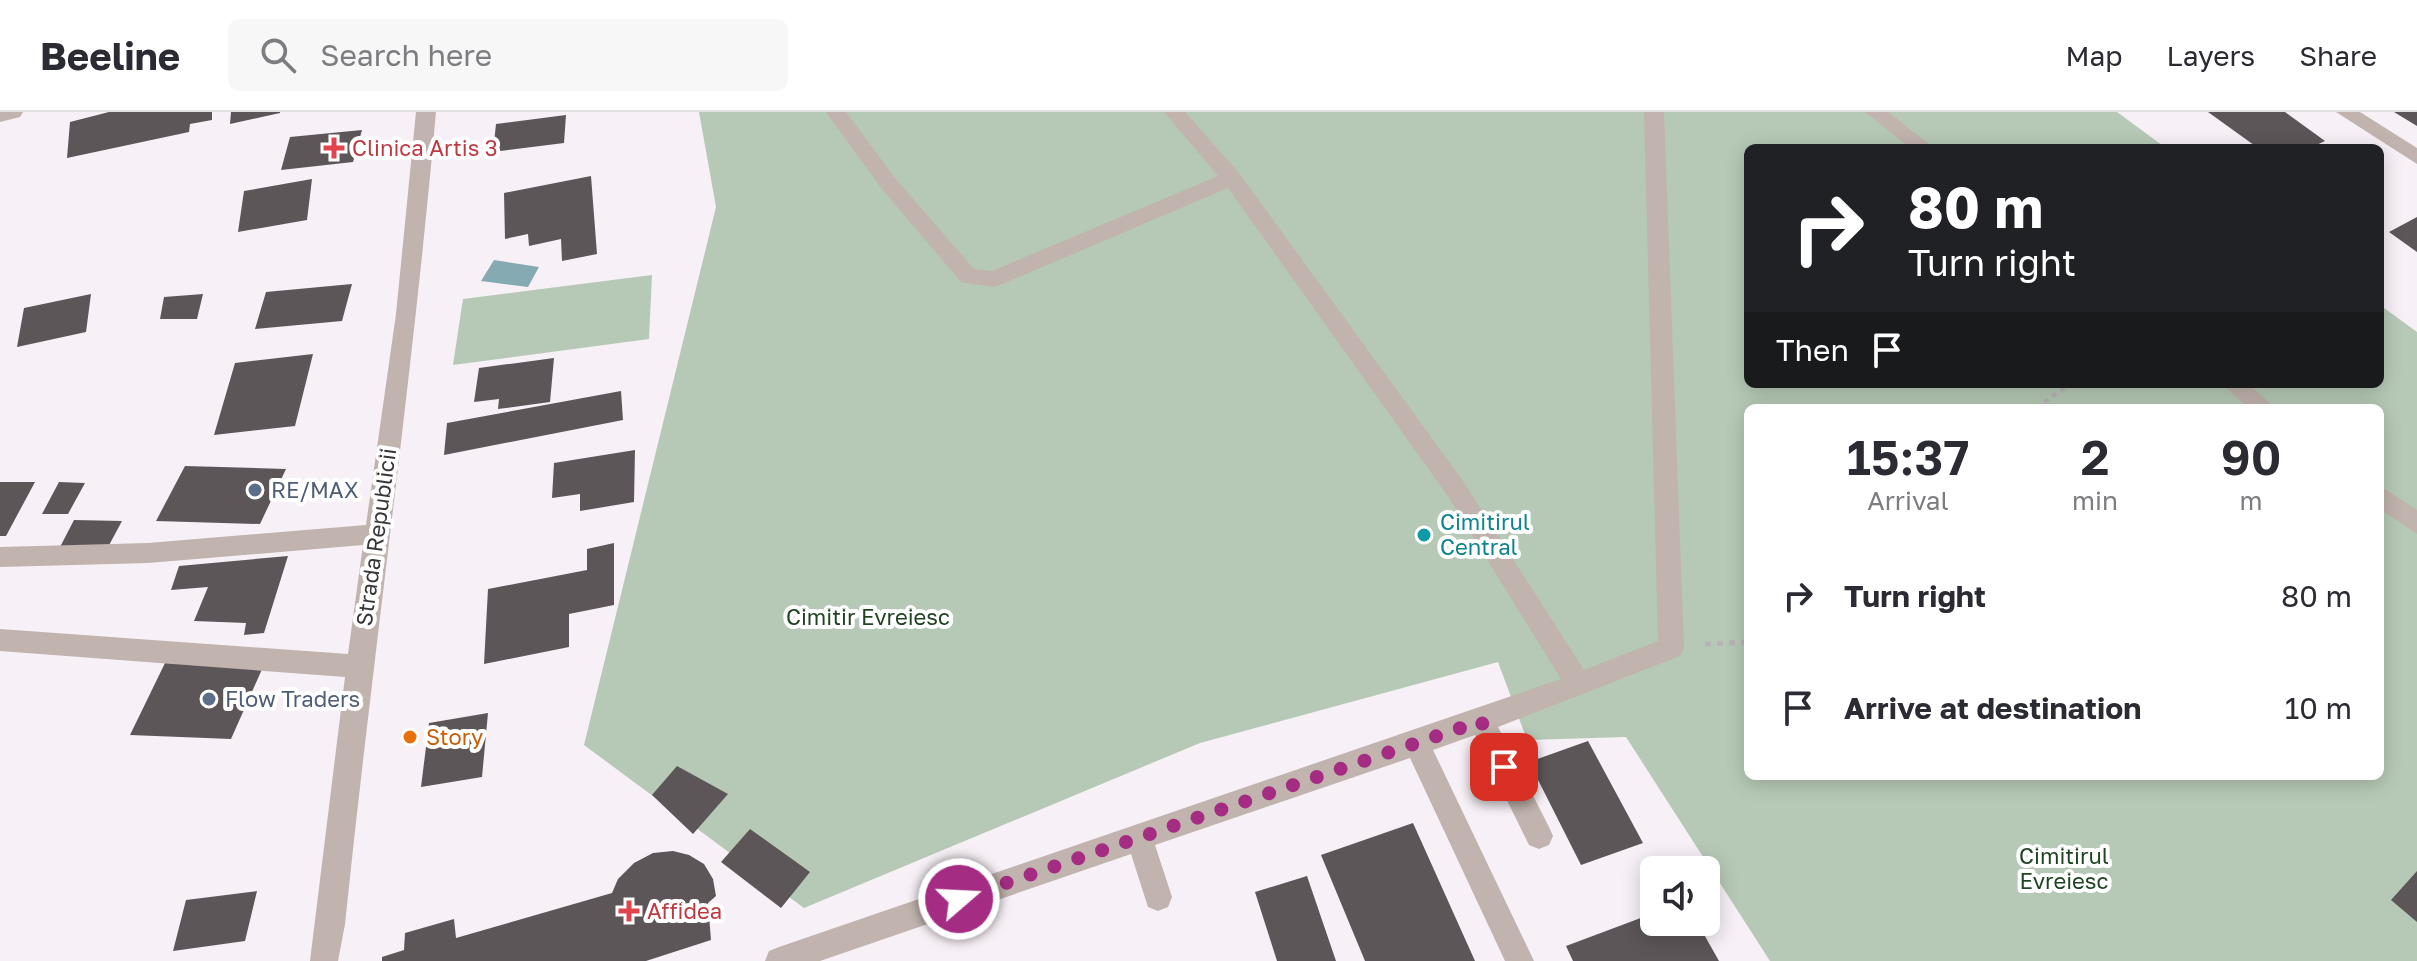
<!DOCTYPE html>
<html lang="en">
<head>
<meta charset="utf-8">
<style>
  :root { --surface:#fff; --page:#f7f7f7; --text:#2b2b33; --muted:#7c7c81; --line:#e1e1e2 }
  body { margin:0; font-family:"Golos Text",sans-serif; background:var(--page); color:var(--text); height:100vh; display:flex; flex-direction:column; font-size:30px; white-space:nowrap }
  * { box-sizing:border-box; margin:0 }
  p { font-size:26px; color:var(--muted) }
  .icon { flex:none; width:44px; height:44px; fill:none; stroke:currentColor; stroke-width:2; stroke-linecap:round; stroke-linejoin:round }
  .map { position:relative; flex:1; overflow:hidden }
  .drawer { position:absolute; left:1744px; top:292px; width:640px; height:376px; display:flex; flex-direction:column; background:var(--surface); border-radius:12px; box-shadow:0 4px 20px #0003 }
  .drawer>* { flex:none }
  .hud { position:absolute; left:1744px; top:32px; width:640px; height:244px; border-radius:12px; box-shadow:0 4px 20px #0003; background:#202124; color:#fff; overflow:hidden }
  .tools { position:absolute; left:1640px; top:744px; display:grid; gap:16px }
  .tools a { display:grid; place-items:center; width:80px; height:80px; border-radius:12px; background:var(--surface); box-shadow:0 4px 20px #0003; font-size:40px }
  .pin { position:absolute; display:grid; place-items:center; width:68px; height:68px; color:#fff; margin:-34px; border-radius:16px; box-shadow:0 4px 12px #0006 }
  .me { position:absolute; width:88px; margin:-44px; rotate:71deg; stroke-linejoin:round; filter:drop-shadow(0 0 6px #0008) }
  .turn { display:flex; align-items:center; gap:28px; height:168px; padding:0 32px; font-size:36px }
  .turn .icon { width:104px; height:104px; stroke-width:2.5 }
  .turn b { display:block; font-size:56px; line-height:68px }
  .then { display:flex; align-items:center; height:76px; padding:0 32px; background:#0003; gap:16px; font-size:30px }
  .eta { display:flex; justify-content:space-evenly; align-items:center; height:136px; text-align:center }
  .eta b { font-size:48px; font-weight:600; line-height:56px }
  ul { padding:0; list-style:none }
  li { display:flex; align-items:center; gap:24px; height:112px; padding:0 32px }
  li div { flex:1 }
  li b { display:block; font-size:30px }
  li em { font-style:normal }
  header { display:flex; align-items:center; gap:48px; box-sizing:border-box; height:112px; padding:0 40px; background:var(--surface); border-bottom:2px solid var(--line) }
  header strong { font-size:38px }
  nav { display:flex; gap:44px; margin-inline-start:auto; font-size:28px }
  .search { width:560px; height:72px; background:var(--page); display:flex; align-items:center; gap:20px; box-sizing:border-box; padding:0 28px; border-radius:12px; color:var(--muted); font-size:30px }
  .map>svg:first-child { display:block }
  .green { fill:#b6c9b6; fill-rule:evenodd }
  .water { fill:#86aab2 }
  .building { fill:#5d5659 }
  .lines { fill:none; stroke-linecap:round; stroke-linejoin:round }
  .path-far1 { stroke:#b8b3b7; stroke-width:4; stroke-dasharray:5 5; stroke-linecap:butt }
  .path { stroke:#b8b3b7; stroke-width:5; stroke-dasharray:6 6; stroke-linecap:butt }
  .minor { fill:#c1b3ad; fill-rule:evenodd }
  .route { stroke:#a42c83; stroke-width:14; stroke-dasharray:0 25.2 }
  .health-dot { fill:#e0444e; stroke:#fff; stroke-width:3 }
  .service-dot { fill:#5c6f8a; stroke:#fff; stroke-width:3 }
  .culture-dot { fill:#0f9aa8; stroke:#fff; stroke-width:3 }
  .food-dot { fill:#e8710a; stroke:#fff; stroke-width:3 }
  .labels { text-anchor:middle; stroke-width:8; stroke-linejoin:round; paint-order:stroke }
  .health-label { font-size:22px; fill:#be3a42; stroke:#fff; text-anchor:start }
  .service-label { font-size:22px; fill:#4e5e75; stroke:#fff; text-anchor:start }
  .culture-label { font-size:22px; fill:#0d838f; stroke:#fff; text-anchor:start }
  .street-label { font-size:22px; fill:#393638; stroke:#fff }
  .park-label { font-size:22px; fill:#204421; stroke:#fff }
  .food-label { font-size:22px; fill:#c56008; stroke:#fff; text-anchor:start }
</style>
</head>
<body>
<header>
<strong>Beeline</strong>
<div class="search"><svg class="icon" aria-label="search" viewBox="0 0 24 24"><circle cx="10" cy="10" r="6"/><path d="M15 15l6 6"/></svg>Search here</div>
<nav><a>Map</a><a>Layers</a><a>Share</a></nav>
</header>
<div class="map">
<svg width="2417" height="849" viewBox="0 0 2417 849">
  <rect width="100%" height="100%" fill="#f7f0f6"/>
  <path class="green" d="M699,0h1418l49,36h-418v236h632v-79l37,27v629h-647l-144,-224 -99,3 -29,-78 -298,81 -396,165 -220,-163 132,-538zM1748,296h632v368h-632z
    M652,163l-3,64 -196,26 10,-66z"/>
  <path class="water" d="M494,148l45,7 -11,20 -47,-6z"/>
  <path class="building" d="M109,0h103v8l-22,4 -1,8 -122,26 3,-36z
    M231,0h49v1l-50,11z
    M2208,0h77l40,29 -15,7h-52z
    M2394,0h23v14z
    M566,3l-2,28 -71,9 3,-28z
    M362,18l-9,32 -72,8 9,-33z
    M591,64l6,78 -35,7 -1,-22 -32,7 -1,-12 -23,5 -1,-46z
    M312,67l-5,41 -69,12 6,-41z
    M2417,105v35l-28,-20z
    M352,172l-10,37 -87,8 11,-37z
    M91,182l-5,38 -69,15 7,-39z
    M203,182l-6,25h-37l4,-22z
    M313,242l-18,72 -81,9 21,-72z
    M554,246l-4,44 -52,7 1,-10 -25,3 5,-34z
    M621,279l2,29 -179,35 3,-32z
    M635,338l-1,52 -54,9v-17l-28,4 2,-35z
    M185,354l101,3 -26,55 -104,-3z
    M0,370h35l-29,54h-6z
    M59,370l26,1 -17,31h-26z
    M74,408l48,1 -15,28h-48z
    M614,431v62l-45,9v33l-85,17 4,-75 99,-19v-21z
    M288,444l-24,77 -20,2 2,-12 -52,-2 14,-34 -37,3 8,-24z
    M165,551l98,4 -32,72 -101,-4z
    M488,601l-6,64 -61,10 8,-64z
    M1588,629l55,102 -62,22 -52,-103z
    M677,654l51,28 -35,40 -41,-39z
    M1413,711l62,138h-110l-44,-106z
    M750,717l60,43 -29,36 -60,-46z
    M673,739l16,4 15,9 9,15 3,17 -8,7 3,37 -65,21h-264v-4l22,-7 1,-17 49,-14 2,19 156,-45 6,-14 16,-16 19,-10z
    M2417,759v51l-26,-22z
    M1307,764l29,85h-59l-22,-69z
    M257,779l-12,50 -72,10 13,-51z
    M1654,801v9h43l22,39h-146l-7,-15z"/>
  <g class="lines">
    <path class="path-far1" d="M2036,296l34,-24"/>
    <path class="path" d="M1705,532l43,-2"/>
    <path class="minor" d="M0,0h23l-3,5 -20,5z
      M416,0h20c-24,271 -63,541 -91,812l-7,37h-28l35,-284 -345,-26v-22l348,25 15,-109 -215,18 -148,4v-20l148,-4 218,-18 30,-211z
      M826,0h20l49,66 79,91 18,2 226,-95 -54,-64h21l54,61 224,308 121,189 74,-29 -14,-529h20l20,536 -4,8 -182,71 51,100 4,9 -4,9 -10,4 -10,-4 -54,-110 -42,15 101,211h-29l-95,-203 -255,87 17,52 -4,10 -10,4 -10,-4 -17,-53 -311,107h-55l4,-10 10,-4 782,-268 -114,-184 -219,-307 -228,97 -7,2 -32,-5 -80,-94z
      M1865,0h23l46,36h-24z
      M2336,0h24l57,36v16z
      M2222,272h27l26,24h-27z
      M2380,374l37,24v24l-37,-25z"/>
  </g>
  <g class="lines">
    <path class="route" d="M959,787l522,-178 23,46"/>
  </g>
  <g class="health-dot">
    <path d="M330 24h8v8h8v8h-8v8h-8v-8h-8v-8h8z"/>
    <path d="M625 787h8v8h8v8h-8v8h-8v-8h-8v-8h8z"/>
  </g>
  <g class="service-dot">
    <circle cx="255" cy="378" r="8"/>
    <circle cx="209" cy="587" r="8"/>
  </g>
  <circle class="culture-dot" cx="1424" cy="423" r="8"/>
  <circle class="food-dot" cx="410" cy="625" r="8"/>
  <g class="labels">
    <g class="health-label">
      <text x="352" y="44">Clinica Artis 3</text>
      <text x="647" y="807">Affidea</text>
    </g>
    <g class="service-label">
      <text x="271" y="386">RE/MAX</text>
      <text x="225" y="595">Flow Traders</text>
    </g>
    <g class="culture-label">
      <text x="1440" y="418">Cimitirul<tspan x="1440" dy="25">Central</tspan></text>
    </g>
    <g class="street-label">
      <text transform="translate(376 425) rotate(-82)" y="8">Strada Republicii</text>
    </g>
    <g class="park-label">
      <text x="868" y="513">Cimitir Evreiesc</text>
      <text x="2064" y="752">Cimitirul<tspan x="2064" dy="25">Evreiesc</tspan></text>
    </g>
    <g class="food-label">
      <text x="426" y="633">Story</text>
    </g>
  </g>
</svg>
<div class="tools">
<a><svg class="icon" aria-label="sound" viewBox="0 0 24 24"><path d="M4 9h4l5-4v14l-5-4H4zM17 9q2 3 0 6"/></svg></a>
</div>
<div class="pin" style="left:1504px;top:655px;background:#d93025"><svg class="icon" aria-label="arrive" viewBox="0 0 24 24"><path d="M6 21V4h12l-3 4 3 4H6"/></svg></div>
<svg class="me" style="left:959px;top:787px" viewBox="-20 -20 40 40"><circle r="17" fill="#a42c83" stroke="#fff" stroke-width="3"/><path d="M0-11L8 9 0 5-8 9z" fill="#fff"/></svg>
<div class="hud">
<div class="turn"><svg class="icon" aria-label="right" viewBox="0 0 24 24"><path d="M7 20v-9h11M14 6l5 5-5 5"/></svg><div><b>80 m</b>Turn right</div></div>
<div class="then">Then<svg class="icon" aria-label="arrive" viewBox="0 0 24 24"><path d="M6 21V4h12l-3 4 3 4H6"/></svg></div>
</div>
<section class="drawer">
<div class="eta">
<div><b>15:37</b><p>Arrival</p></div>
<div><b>2</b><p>min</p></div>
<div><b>90</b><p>m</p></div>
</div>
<ul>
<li><svg class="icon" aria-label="right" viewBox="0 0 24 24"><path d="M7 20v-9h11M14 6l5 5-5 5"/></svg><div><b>Turn right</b></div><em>80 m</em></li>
<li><svg class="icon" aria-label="arrive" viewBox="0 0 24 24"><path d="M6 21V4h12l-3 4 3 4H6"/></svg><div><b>Arrive at destination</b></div><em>10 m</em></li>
</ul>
</section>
</div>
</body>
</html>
